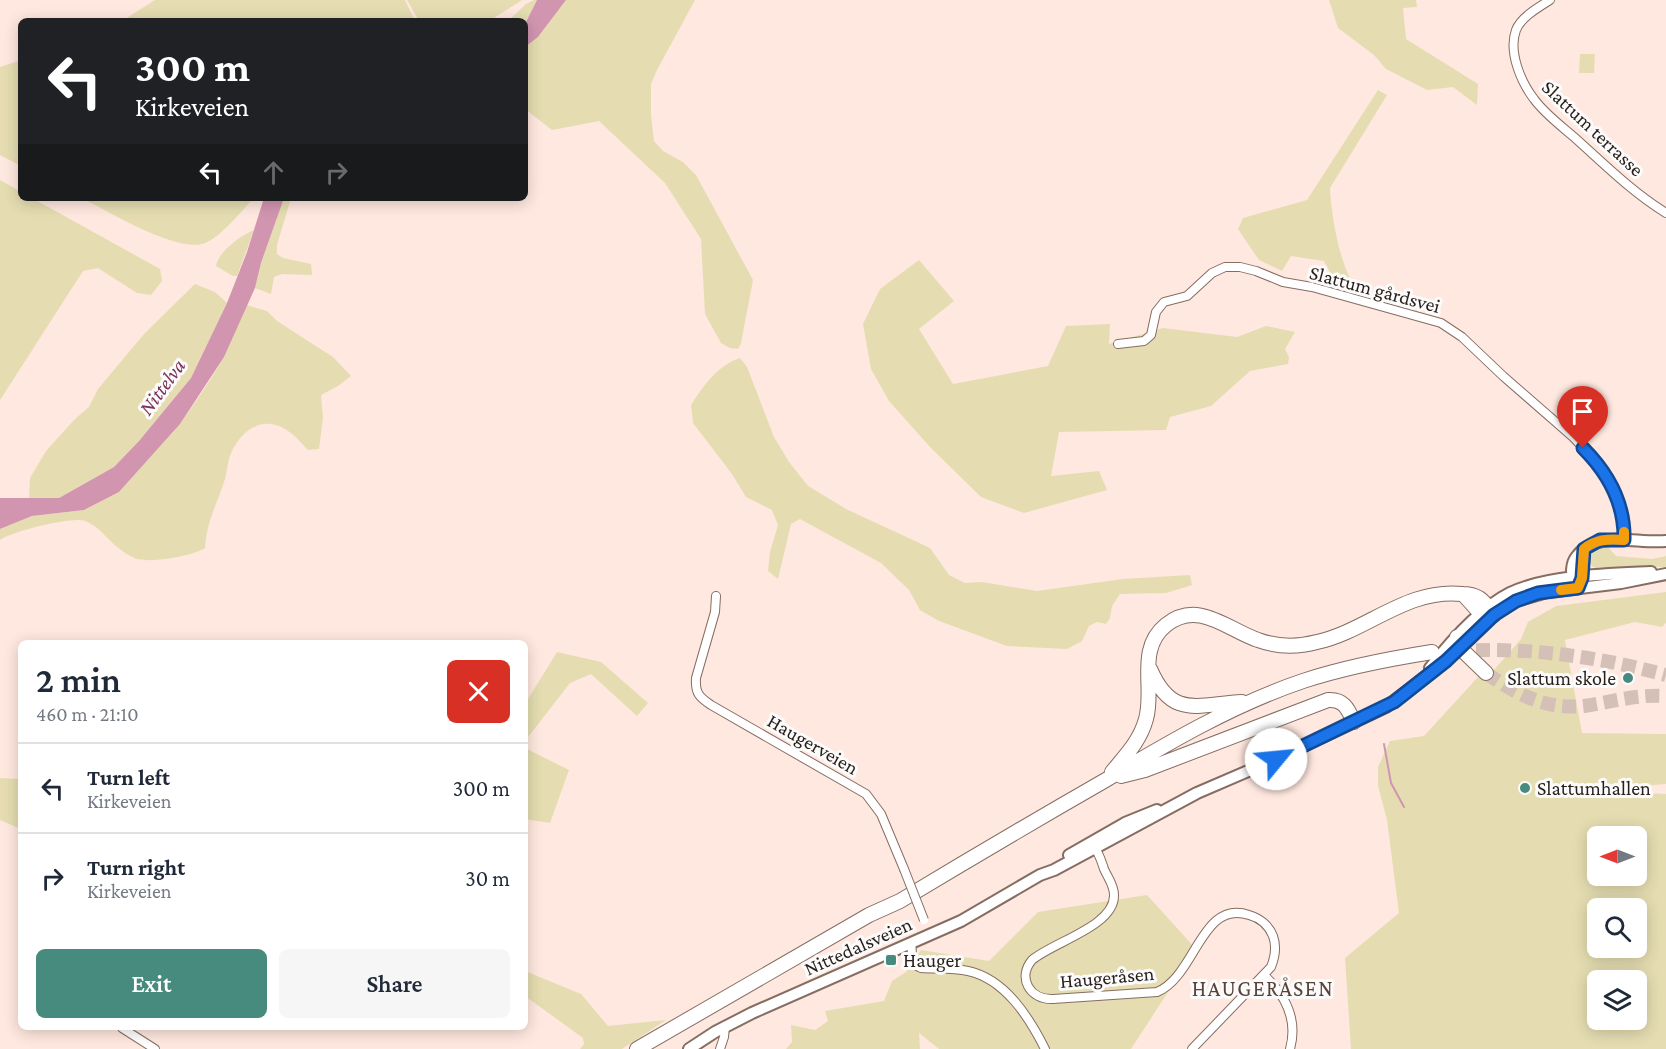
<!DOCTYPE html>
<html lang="en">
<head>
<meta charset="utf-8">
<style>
  :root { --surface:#fff; --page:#f6f6f7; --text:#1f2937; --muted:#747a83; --line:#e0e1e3; --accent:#478a7e }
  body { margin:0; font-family:"Crimson Pro",serif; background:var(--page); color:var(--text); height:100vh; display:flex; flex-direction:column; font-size:22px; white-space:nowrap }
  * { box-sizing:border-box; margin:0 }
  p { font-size:20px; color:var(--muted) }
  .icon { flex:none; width:33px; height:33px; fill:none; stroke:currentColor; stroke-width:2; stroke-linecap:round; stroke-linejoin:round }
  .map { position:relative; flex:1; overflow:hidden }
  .side { position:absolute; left:18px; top:640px; width:510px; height:390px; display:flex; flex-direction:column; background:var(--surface); border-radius:9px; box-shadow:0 3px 15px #0003 }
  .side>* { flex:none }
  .hud { position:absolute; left:18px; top:18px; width:510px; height:183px; border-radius:9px; box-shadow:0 3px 15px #0003; background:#202124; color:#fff; overflow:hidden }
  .needle { width:39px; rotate:270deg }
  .buttons { position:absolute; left:1587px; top:826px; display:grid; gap:12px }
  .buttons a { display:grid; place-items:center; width:60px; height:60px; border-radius:9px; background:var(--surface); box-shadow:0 3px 15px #0003; font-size:30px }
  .pin { position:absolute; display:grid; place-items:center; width:51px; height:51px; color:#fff; margin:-62px -26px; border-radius:50% 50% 50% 0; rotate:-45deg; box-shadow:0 0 6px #0007 }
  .pin .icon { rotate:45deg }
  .me { position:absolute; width:66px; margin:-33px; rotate:62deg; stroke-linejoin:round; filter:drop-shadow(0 0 4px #0008) }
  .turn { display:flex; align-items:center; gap:21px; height:126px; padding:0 18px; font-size:27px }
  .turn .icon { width:78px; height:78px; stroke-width:2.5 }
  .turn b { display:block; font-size:42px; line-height:51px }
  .lanes { display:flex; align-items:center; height:57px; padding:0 18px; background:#0003; justify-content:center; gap:30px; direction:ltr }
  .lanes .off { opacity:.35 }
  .round { display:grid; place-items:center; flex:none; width:63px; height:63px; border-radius:9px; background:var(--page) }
  .overview { display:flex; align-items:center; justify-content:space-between; height:102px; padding:0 18px }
  h1 { font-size:36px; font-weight:600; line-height:45px }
  .primary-button { display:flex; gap:12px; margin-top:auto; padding:12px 18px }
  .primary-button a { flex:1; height:69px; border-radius:9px; background:var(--accent); color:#fff; font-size:24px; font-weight:600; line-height:69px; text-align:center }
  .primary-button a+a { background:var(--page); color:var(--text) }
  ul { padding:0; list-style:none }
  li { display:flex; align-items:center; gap:18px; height:90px; padding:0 18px; border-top:2px solid var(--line) }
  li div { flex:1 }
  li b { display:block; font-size:22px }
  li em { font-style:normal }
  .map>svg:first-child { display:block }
  .green { fill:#e5ddb1; fill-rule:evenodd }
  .water { fill:#d295b0 }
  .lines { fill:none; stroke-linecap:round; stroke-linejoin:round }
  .stream { stroke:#d295b0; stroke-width:2 }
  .highway-tunnel { stroke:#d4c0b7; stroke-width:14; stroke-dasharray:14 7; stroke-linecap:butt }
  .street-casing { stroke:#856d62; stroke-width:10 }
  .secondary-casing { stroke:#856d62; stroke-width:14 }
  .highway-casing { stroke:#856d62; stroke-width:16 }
  .street { stroke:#fff; stroke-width:8 }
  .secondary { stroke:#fff; stroke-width:10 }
  .highway { stroke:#fff; stroke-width:14 }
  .street-bridge-casing { stroke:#856d62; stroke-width:10; stroke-linecap:butt }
  .street-bridge { stroke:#fff; stroke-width:8 }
  .route-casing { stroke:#114b97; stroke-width:15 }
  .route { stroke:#1a73e8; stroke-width:10 }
  .slow { stroke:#f59e0b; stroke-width:10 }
  .poi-dot { fill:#478a7e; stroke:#fbfbfb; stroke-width:2 }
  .labels { text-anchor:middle; stroke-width:6; stroke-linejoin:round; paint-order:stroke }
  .street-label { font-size:20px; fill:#271e19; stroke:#fbfbfb }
  .poi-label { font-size:20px; fill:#271e19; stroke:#fbfbfb; text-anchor:start }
  .water-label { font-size:21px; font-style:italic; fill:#7b3157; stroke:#fbfbfb }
  .quarter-label { font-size:22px; letter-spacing:1.5px; fill:#594339; stroke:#fbfbfb }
</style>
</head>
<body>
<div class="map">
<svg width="1666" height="1049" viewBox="0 0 1666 1049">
  <rect width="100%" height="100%" fill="#ffe8df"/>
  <path class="green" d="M155,0h250l10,21h-293z
    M407,0h115l-33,21h-70z
    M534,0h3l-12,24v-3h-17l18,-17z
    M566,0h129l-38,70 -6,14v31l3,26 9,10 20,11 13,13 57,105 -12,63 -3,6 -8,-1 -9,-5 -16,-29 -4,-75 -36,-56 -66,-62 -47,9 -27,-21v-62l13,-10z
    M1329,0h87l1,7 -14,1 3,31 72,45 -1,21 -24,-18 -26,3 -41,-21 -12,-14 -36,-27z
    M1580,54h15l-1,19h-15z
    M21,60v106l-21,-11v-88z
    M1378,90l9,5 -57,93c1,24 8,66 19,88 3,8 10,11 12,19l-28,-7 1,-8 -10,-19 -33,-5 -9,15 -23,-11 -21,-31 5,-11 64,-18z
    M0,180l21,12v6h11l128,71 2,12 -11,14 -14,-2 -39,-25 -15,3 -83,129z
    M82,198h172c-12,12 -35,42 -52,46 -28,7 -93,-32 -120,-46z
    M284,198h7l-14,47v9l6,4 28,6 1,11 -30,-1 -8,3 -3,17 -16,-6 6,-25z
    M254,230l-17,46h-4l-17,-10c2,-14 24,-30 38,-36z
    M919,260l35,41 -35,28 34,55 95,-18 18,-40 44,-2 -1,20 54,-16 74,9 29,-11 29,6 -10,17 4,8 -1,7 -38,7 -39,35 -41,11 -4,13 -107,2 -8,44 48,-5 8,19 -83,23 -43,-16 -51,-50 -41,-46 -18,-32 -8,-45 17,-35z
    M195,284l20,8 12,11 -36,75 -52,63 -25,26 -55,31h-30l1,-20 16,-27 29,-32 14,-12 9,-18 46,-55z
    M246,305l21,6 10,10 56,36 18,19 -13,10 -17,9 2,23 -4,31 -11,1c-6,-6 -12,-14 -20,-19 -26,-19 -51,2 -59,28 -2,7 -2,15 -5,23 -8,25 -17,38 -19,66 -12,8 -53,15 -68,11 -6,-2 -15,-8 -20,-12 -11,-9 -18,-21 -32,-26 -13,-5 -74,11 -85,19v-11l32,-13 52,-6 35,-18 61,-68 25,-36 19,-31z
    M740,358l7,9 27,70 15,25 19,24 38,23 84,39 19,27 16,8 17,-1 55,9 86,-12 67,-4 2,10 -26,8 -46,1 -8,12 -2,12 -4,6 -9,-2 -8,4 -7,15 -15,8 -60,-3 -68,-25 -19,-11 -11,-20 -28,-27 -81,-44 -9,5 -13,55 -10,-8 2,-19 8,-27 -6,-15 -26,-13 -14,-23 -39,-51 -2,-18c12,-19 27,-40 49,-47z
    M1601,547h7l8,9 36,3 14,-3v11l-36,-1 -33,3 -5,-3 -3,-7 4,-7z
    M1666,592v31l-4,4 -27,-5 -70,18 17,93 84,1v50l-24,2v16l1,-9 23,1v255h-315l-6,-91 54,-45 -12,-93 -9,-34v-19l12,-26 34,-5 54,-59 9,1 34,-39 7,-17 28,-16zM1598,837h38v39h-38zM1598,909h38v39h-38zM1598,981h38v39h-38z
    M557,652l44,10 47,41 -11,13 -46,-42 -21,9 -45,58v-37z
    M525,748l44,22 -19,53 -25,-4z
    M0,778l21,1v50l-21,-9z
    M1147,895l49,54 -65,100h-192l-20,-16 1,16h-134l6,-7 -1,-17 24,5 13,-9 -3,-10 59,-10 8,-20 14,-9 15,-22 68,11 49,-49z
    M525,971l56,23 27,32 58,-6 -44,29h-42l4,-5 -1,-6 -58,-42z"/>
  <path class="water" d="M537,0h29l-28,37 -13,10v-23z
    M264,198h20l-23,65 -6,25 -31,69 -44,67 -61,68 -35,18 -52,6 -32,13v-31h59l55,-31 25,-26 52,-63 36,-75 20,-51z"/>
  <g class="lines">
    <path class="stream" d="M1384,744l7,39 13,24"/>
    <path class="highway-tunnel" d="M1455,651c72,-4 141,5 211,24
      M1486,673c30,21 60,37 98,33 27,-4 54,-12 82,-10"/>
    <g class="street-casing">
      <path id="street" d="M1550,0c-11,7 -29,17 -34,30 -8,22 5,52 18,69 10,14 26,26 40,38 29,26 58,55 92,76
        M1118,344l26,-3 7,-6 5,-23 8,-10 23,-6 25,-23 13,-6h15l16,4 27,11 29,5 129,36 21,14 41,39 70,61 21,22 8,10 16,28 6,27v16
        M716,596l-1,16 -19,66c-1,15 3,19 15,27l155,89 15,20 23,55
        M1092,844c7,8 9,16 12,25 4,9 10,16 10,26 1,31 -61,47 -82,65 -15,18 -2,40 21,39l104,-7c39,-16 44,-93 92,-77 11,3 20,11 24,21 4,11 2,21 -2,31l-79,82
        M911,943c2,10 -2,20 10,25 15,1 32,0 47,3 37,8 61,46 77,78
        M1265,976c21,20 33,44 25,73
        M122,1028l33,21
        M720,1049l4,-12 1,-11"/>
    </g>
    <g class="secondary-casing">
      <path id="secondary" d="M1581,582l3,-33
        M1574,583c-3,-9 -3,-20 3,-27 21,-27 59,-12 89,-15
        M1430,668c21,-27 49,-59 80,-75 38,-18 99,-19 141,-21
        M1069,855l56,-32 32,-13
        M689,1049l26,-17 37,-19 209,-92 79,-46 14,-5 143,-77 79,-34 110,-52 60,-46 48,-46 22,-14 31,-9 74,-9 45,-9"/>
    </g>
    <g class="highway-casing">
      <path id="highway" d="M1463,594l18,20 13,1
        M1457,637l3,11 26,25
        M1150,669c22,51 48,35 92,33
        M1112,772c14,-17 28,-31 34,-53 9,-31 -10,-70 20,-94 32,-26 62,5 92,15 19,7 40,7 59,2 50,-11 90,-54 145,-48 6,0 12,1 17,4 6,4 11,11 15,17
        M1121,776l24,-6 183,-70c16,-1 20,9 26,22
        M637,1049l232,-134 31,-14c68,-41 136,-81 204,-120 64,-38 128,-76 199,-100 42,-14 85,-22 129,-29"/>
    </g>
    <use href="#street" class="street"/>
    <use href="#secondary" class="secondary"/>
    <use href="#highway" class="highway"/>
    <g class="street-bridge-casing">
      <path id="street-bridge" d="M904,869l20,51"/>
    </g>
    <use href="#street-bridge" class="street-bridge"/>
  </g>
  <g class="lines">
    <g class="route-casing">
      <path id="route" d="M1276,759l118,-57 52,-41 48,-46 22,-14 22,-8 40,-5 4,-10 2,-29 16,-9h24c1,-36 -16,-67 -41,-92"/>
    </g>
    <use href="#route" class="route"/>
    <path class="slow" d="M1561,590l17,-2 4,-10 2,-29c11,-10 25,-10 40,-9v-8"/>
  </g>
  <g class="poi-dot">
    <circle cx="1628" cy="678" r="6"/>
    <circle cx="1525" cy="788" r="6"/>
    <rect x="885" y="954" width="12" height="12" rx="3"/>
  </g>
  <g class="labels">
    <g class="street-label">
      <text transform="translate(1593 128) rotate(43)" y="7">Slattum terrasse</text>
      <text transform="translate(1375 289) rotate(15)" y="7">Slattum gårdsvei</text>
      <text transform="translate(813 744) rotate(30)" y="7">Haugerveien</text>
      <text transform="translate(858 946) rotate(-24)" y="7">Nittedalsveien</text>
      <text transform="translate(1107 977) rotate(-5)" y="7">Haugeråsen</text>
    </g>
    <g class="poi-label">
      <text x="1616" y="685" text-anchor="end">Slattum skole</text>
      <text x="1537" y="795">Slattumhallen</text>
      <text x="903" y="967">Hauger</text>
    </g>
    <g class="water-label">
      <text transform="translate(162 387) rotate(-54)" y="7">Nittelva</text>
    </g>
    <g class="quarter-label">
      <text x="1263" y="996">HAUGERÅSEN</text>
    </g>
  </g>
</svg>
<div class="buttons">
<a><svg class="needle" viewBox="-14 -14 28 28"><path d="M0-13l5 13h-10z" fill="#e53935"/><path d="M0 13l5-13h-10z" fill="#747a83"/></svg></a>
<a><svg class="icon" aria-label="search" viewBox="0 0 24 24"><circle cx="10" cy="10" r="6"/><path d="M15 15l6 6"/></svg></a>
<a><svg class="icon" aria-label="layers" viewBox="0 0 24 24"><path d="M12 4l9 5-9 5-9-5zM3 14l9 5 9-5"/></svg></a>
</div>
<div class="pin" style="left:1583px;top:448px;background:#d93025"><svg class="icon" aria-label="arrive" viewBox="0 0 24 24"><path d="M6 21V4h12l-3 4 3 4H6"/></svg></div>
<svg class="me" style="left:1276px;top:759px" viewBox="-20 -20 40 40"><circle r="19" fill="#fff"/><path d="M0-13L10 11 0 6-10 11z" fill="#1a73e8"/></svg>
<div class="hud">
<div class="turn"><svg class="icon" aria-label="left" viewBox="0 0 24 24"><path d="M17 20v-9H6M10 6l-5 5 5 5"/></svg><div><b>300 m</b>Kirkeveien</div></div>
<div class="lanes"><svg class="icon" aria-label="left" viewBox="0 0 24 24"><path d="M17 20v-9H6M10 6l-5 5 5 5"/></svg><svg class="icon off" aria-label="ahead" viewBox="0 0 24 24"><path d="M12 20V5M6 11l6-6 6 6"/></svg><svg class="icon off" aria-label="right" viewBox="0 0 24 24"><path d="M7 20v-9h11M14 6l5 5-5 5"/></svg></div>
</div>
<section class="side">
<div class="overview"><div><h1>2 min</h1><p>460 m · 21:10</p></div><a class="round" style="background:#d93025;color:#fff"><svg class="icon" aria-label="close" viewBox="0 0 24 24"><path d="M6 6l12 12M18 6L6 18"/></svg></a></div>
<ul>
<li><svg class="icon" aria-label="left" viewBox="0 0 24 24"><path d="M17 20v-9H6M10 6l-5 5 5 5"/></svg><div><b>Turn left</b><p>Kirkeveien</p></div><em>300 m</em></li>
<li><svg class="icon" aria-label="right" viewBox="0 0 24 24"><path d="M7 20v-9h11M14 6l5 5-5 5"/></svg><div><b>Turn right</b><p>Kirkeveien</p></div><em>30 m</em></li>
</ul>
<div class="primary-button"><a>Exit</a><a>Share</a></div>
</section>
</div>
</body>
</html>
